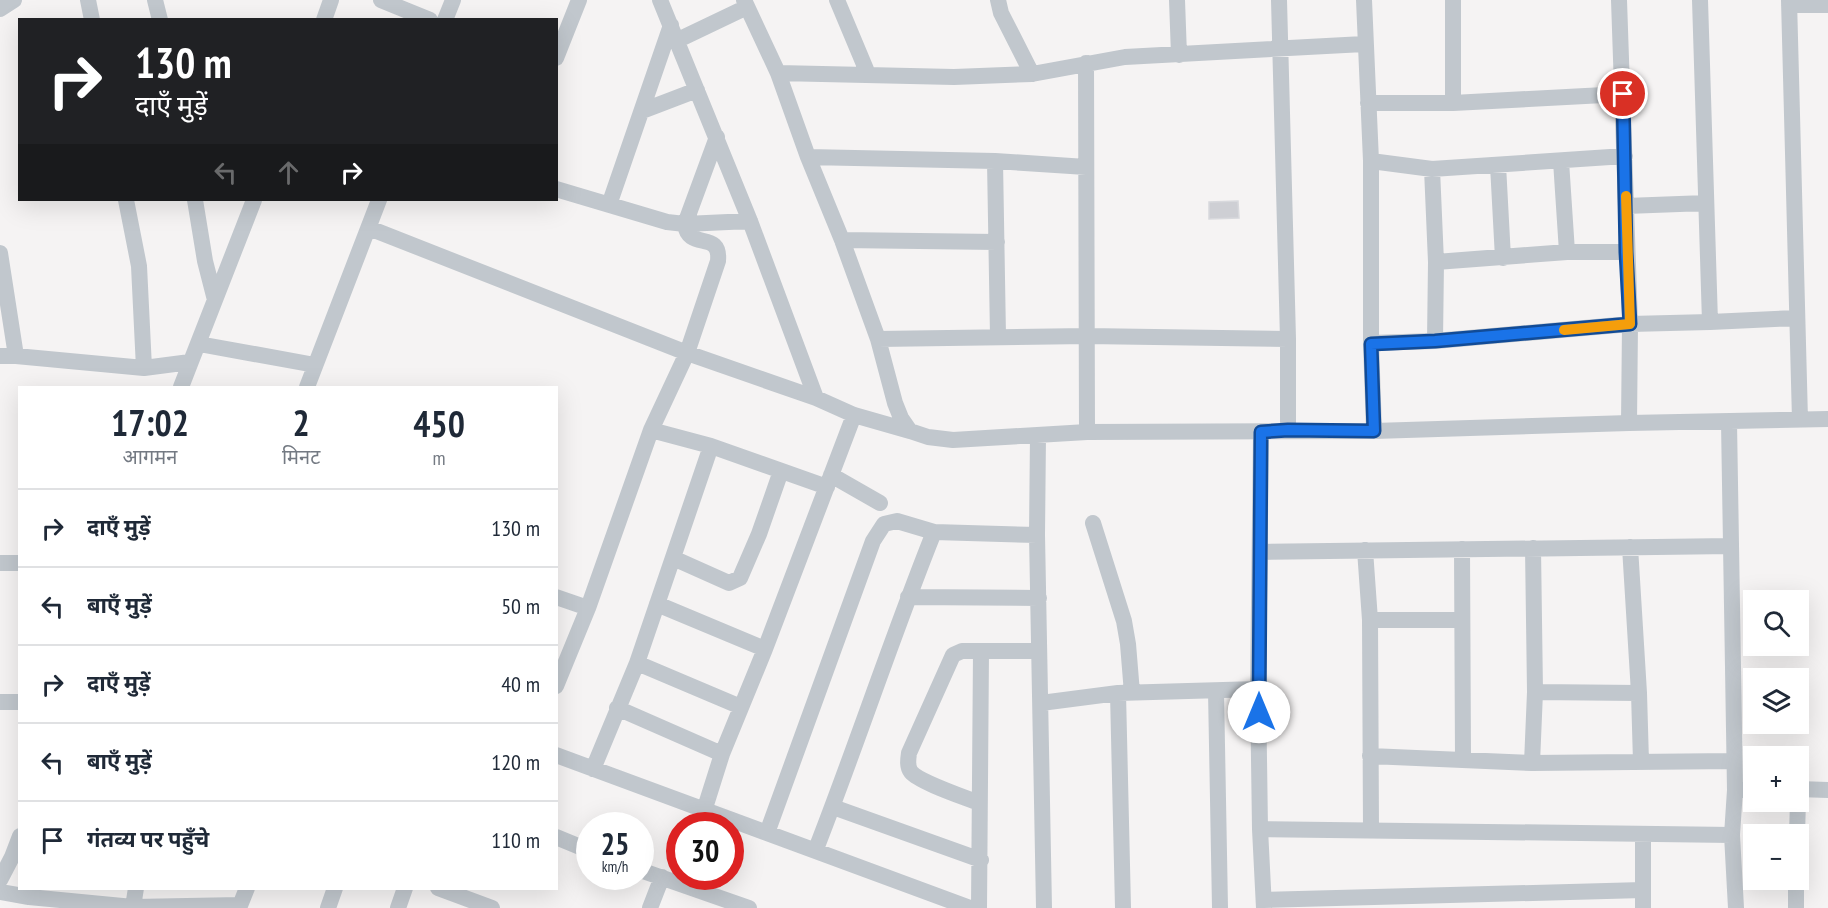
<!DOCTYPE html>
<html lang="hi">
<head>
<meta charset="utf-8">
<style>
  :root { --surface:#fff; --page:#f6f6f7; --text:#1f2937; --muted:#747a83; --line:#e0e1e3 }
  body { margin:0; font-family:"PT Sans Narrow","Noto Sans Devanagari",sans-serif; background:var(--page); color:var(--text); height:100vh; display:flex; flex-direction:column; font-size:22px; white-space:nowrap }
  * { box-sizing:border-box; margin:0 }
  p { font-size:20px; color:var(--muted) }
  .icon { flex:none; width:33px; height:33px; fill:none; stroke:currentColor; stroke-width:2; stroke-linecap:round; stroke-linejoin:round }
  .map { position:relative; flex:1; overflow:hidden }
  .drawer { position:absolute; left:18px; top:386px; width:540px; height:504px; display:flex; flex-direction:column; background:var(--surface); border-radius:0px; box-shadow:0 6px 24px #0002 }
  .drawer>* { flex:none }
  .top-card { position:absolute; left:18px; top:18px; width:540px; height:183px; border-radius:0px; box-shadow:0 6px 24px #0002; background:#202124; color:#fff; overflow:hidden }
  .controls { position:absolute; left:1743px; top:590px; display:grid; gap:12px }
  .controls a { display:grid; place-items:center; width:66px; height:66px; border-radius:0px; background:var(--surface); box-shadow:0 6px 24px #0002; font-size:30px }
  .speed { position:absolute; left:576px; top:812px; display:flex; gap:12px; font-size:30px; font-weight:700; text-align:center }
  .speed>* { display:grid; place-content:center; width:78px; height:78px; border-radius:50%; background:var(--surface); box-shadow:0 6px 24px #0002; line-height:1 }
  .speed small { font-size:15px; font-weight:400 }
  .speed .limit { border:9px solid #d22; background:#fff; color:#111 }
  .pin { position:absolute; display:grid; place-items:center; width:51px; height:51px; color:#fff; margin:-26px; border:3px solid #fff; border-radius:50%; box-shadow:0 2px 6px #0007 }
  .me { position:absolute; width:66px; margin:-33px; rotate:0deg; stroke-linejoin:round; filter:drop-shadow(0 0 4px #0008) }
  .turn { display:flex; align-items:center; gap:21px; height:126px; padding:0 18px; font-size:27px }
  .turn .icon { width:78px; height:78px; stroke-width:2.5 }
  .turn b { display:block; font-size:42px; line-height:51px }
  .lanes { display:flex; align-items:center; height:57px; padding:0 18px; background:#0003; justify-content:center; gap:30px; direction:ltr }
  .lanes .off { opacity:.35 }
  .eta { display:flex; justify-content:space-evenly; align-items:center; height:102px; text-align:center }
  .eta b { font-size:36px; font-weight:800; line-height:42px }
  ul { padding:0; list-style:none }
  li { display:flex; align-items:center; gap:18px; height:78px; padding:0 18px; border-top:2px solid var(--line) }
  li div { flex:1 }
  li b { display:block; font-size:22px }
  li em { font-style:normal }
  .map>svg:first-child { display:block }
  .building { fill:#cecfd4; stroke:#d8d9dd; stroke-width:1.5 }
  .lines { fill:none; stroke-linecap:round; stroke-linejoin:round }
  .minor { stroke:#c1c7cd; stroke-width:16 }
  .route-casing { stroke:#114b97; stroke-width:15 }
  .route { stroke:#1a73e8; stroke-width:10 }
  .slow { stroke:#f59e0b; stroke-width:10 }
</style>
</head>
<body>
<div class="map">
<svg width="1828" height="908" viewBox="0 0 1828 908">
  <rect width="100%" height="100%" fill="#f5f3f3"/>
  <path class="building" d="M1238,201l1,17 -30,1v-17z"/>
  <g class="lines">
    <path class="minor" d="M88,0l4,20
      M155,0l5,20
      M381,0l49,20
      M660,0l90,221 66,177
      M744,0l34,73 30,84 34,83 36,99 17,64 6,15 9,13 18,6 25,3 134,-8 287,-1 255,-8 199,-4
      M837,0l31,74
      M998,0l3,13 31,61
      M1177,0l2,55
      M1279,0l9,339v91
      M1364,0l7,161v182l3,88
      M1453,0v103
      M1619,0l11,324 -1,99
      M1700,0l10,322 86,-4
      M1789,0l11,420
      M1789,5h39
      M0,9l14,-9
      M324,20l7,-20
      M445,20l8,-20
      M678,40l69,-33
      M556,58l23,-58
      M1086,63l1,369
      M778,73l176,4 78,-3 93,-17 239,-13
      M1368,103h85l170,-9
      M642,111l55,-21
      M808,157l187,4 91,6
      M995,161l3,175
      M1371,161l61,8 193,-13
      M1561,161l6,91
      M1498,165l5,93
      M1432,169l4,93 -1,79
      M556,189l111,33 18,2 65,-3
      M126,200l13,66 5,102
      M195,200l10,61 10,39
      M609,205l62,-180
      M1626,206l80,-3
      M369,228l318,125 129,45 38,17 56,16
      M842,240l155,2
      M0,253l16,103
      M1436,262l131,-10h59
      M878,339l209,-3 201,3
      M1371,343l64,-2 195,-17 80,-2
      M199,344l116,21
      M0,356h16l128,12 46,-6
      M181,387l73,-187
      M307,387l72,-187
      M1729,422l6,368 -3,45 4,73
      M651,430l60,16 116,41
      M1261,432l-3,257 2,140 4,79
      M1038,435l-1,100 7,373
      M831,475l49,28
      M1093,523l31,98 4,23 4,49
      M1630,547l9,146 2,69
      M1462,549l1,210
      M1365,550l5,70 1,209
      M1260,552l471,-6
      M673,558l56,25 11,-5 19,-44 22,-63
      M0,563h20
      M556,597l32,11
      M908,597l131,1
      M657,604l108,45
      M1370,620h92
      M637,663l104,44
      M556,686l32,-78 63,-178 36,-77 31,-92c3,-32 -30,-9 -33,-37l32,-87
      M1216,691l4,217
      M1535,692l104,1
      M1118,693l5,215
      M0,702h20
      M1041,703l77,-10 140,-4
      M617,708l105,46
      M556,755c138,52 277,101 414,153
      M1370,756l162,7 202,-2
      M1532,763l3,-71 -2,-144
      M593,769l44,-106 74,-217
      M1798,789l30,1
      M1735,790h19
      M979,803c-15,-6 -60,-21 -68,-31 -4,-5 -3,-12 -2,-19l44,-98 9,-4h77
      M833,807l148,53
      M704,811l18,-57 43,-105 89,-234
      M1260,829l472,6
      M767,833l106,-292 11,-17 13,-3 37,11 103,3
      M1797,834l1,-33
      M556,837l34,14
      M816,849c41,-105 76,-212 118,-317
      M640,870l109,38
      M0,880l12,-23 8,-21
      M438,888l54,20
      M0,892l29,5 104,10 107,-2
      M1264,900l379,-10
      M133,907l3,-19
      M239,908l8,-20
      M328,908l7,-20
      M398,908l7,-20
      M650,908l12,-31
      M979,908l2,-256
      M1643,908v-74
      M1796,908v-29"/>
  </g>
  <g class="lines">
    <g class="route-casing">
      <path id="route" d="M1259,712l2,-280 27,-2 86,1 -3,-87 64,-3 195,-17 -4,-72 -3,-158"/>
    </g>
    <use href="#route" class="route"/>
    <path class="slow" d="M1564,330l66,-6 -4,-128"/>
  </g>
</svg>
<div class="controls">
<a><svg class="icon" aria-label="search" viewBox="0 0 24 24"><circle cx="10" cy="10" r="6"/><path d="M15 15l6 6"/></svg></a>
<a><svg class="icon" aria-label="layers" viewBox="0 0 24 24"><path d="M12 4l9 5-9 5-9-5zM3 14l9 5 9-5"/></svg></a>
<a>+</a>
<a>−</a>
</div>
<div class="speed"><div>25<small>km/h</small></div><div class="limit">30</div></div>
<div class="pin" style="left:1623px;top:94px;background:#d93025"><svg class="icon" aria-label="arrive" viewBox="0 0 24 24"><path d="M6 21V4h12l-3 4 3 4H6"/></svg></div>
<svg class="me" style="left:1259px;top:712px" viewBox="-20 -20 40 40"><circle r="19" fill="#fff"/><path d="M0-13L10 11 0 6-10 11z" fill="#1a73e8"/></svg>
<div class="top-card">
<div class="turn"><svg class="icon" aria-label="right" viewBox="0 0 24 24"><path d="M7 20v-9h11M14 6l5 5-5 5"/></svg><div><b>130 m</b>दाएँ मुड़ें</div></div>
<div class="lanes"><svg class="icon off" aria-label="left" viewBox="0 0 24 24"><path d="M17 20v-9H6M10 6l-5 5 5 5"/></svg><svg class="icon off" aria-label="ahead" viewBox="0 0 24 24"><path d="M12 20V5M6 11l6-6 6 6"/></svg><svg class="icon" aria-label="right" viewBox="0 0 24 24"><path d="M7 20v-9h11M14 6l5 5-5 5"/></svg></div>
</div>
<section class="drawer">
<div class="eta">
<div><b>17:02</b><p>आगमन</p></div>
<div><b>2</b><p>मिनट</p></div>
<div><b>450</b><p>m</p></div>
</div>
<ul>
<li><svg class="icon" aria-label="right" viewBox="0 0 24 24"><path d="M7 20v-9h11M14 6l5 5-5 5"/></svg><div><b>दाएँ मुड़ें</b></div><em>130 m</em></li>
<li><svg class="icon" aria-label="left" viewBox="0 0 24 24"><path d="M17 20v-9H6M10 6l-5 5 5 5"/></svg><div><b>बाएँ मुड़ें</b></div><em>50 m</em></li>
<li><svg class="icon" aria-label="right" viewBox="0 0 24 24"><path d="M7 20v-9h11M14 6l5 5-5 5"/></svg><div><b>दाएँ मुड़ें</b></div><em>40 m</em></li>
<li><svg class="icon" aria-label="left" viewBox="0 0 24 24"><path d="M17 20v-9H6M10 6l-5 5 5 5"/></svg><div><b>बाएँ मुड़ें</b></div><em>120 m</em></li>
<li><svg class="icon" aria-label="arrive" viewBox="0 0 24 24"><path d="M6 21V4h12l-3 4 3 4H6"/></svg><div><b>गंतव्य पर पहुँचे</b></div><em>110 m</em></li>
</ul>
</section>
</div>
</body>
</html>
